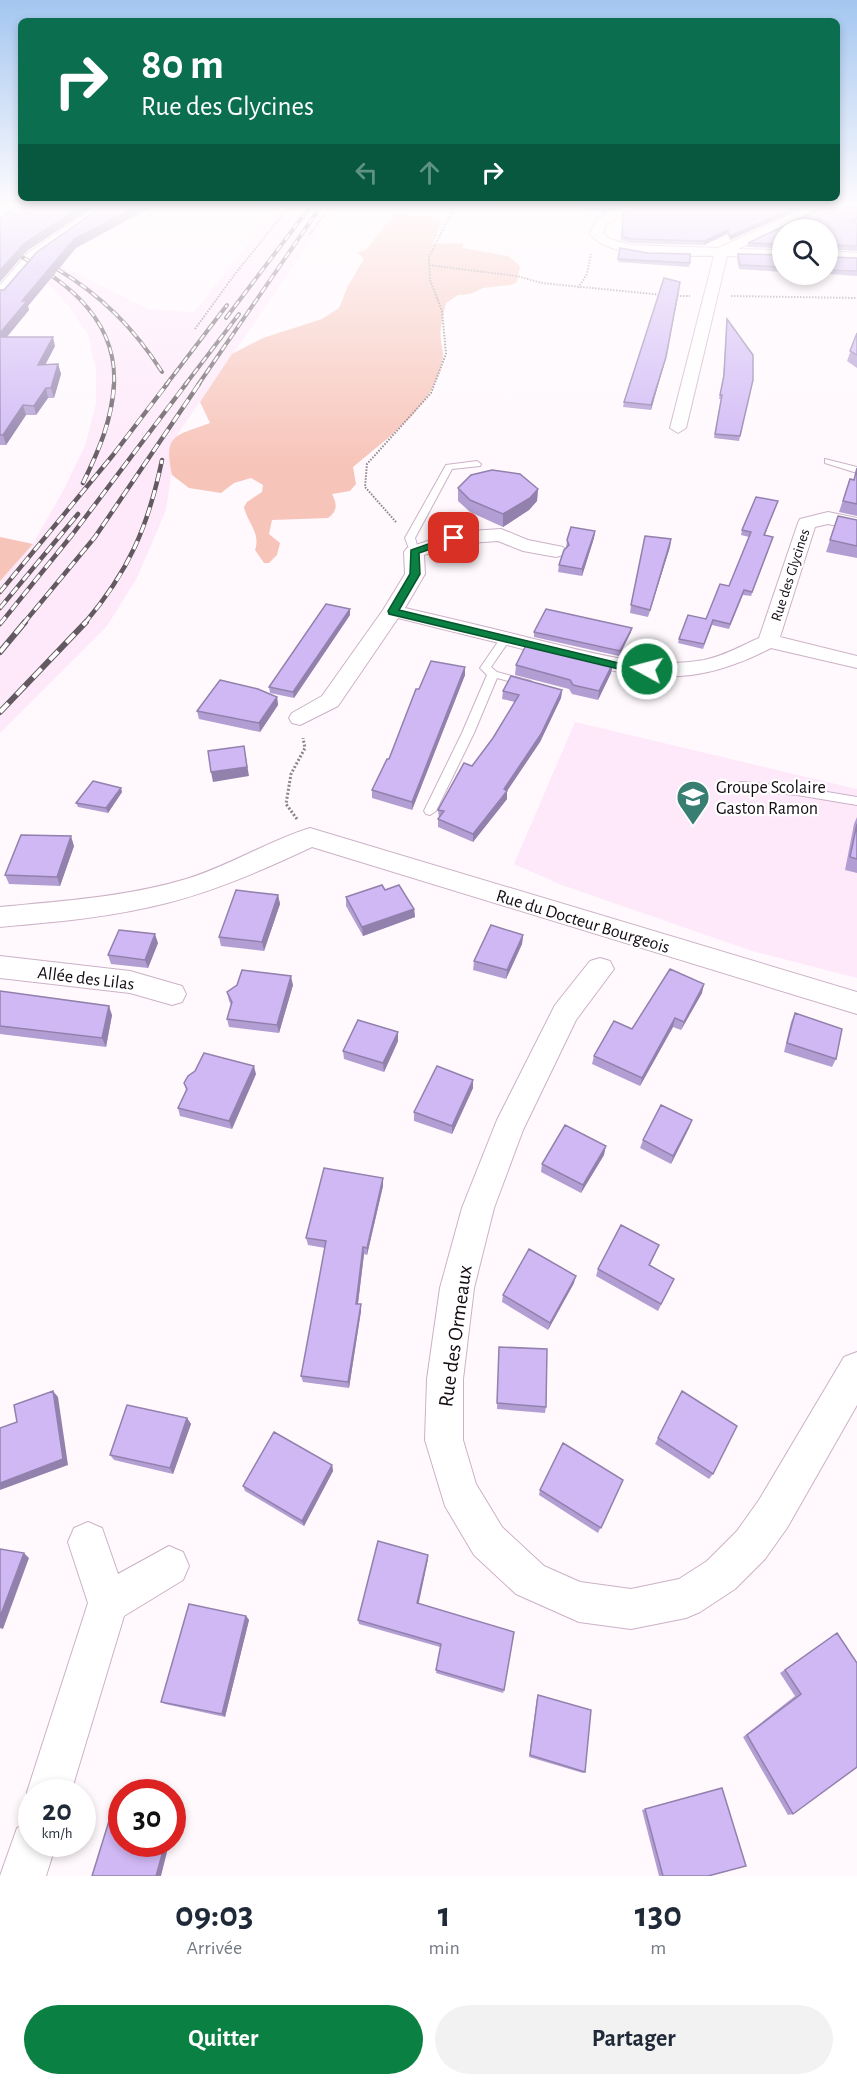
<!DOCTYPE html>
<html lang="fr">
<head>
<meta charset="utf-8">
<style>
  :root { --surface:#fff; --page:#f2f2f3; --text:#1f2937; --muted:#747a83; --accent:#0b8043 }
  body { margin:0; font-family:"Alegreya Sans",sans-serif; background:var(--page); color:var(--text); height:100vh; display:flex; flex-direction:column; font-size:22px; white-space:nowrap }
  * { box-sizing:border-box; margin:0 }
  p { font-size:20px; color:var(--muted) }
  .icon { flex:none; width:33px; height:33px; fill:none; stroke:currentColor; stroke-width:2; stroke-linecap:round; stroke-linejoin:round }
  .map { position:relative; height:1876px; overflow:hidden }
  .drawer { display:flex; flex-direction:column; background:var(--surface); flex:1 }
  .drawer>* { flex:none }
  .hud { position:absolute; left:18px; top:18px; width:822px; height:183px; border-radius:9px; box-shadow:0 3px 9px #0003; background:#0b6e4f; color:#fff; overflow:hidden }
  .fabs { position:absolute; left:772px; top:219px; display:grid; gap:12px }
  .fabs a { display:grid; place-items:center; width:66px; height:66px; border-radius:50%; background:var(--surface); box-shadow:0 3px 9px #0003; font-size:30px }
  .speed { position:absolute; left:18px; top:1779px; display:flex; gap:12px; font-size:30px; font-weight:700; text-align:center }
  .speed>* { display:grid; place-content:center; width:78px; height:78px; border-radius:50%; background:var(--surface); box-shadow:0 3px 9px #0003; line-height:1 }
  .speed small { font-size:15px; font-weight:400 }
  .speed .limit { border:9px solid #d22; background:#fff; color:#111 }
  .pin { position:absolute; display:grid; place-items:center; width:51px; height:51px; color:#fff; margin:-26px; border-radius:12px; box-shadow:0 3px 9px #0006 }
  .me { position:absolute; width:66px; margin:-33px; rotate:277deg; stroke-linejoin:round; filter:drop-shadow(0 0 4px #0008) }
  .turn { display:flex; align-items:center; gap:21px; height:126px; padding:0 24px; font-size:27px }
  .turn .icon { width:78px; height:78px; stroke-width:2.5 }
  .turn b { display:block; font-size:42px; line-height:51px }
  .lanes { display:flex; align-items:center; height:57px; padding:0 24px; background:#0003; justify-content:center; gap:30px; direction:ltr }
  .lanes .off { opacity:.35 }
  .eta { display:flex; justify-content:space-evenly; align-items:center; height:102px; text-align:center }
  .eta b { font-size:36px; font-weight:700; line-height:42px }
  .button { display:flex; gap:12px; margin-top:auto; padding:12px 24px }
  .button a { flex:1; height:69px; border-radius:36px; background:var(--accent); color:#fff; font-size:24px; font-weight:700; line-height:69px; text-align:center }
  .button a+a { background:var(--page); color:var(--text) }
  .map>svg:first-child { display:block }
  .built { fill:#fee9fa }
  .green { fill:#f7c4b9 }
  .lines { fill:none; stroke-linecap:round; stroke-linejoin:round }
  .service-casing { stroke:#ccb1c7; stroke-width:2 }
  .minor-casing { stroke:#ccb1c7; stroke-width:2 }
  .path-far1 { stroke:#8b848a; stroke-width:2; stroke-dasharray:1.5 1.5; stroke-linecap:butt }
  .path { stroke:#8b848a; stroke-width:3; stroke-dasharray:2 2; stroke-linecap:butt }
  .service { fill:#fff; fill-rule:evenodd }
  .minor { fill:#fff; fill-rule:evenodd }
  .rail-far2-casing { stroke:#625a60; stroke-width:4 }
  .rail-far1-casing { stroke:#625a60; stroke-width:4.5 }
  .rail-casing { stroke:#625a60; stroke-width:6 }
  .rail-far2 { stroke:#fff; stroke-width:2; stroke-dasharray:7; stroke-linecap:butt }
  .rail-far1 { stroke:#fff; stroke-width:3; stroke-dasharray:9; stroke-linecap:butt }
  .rail { stroke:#fff; stroke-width:4; stroke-dasharray:12; stroke-linecap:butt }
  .wall { fill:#b39ed3 }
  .shaded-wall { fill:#9281ac }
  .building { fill:#d0b8f5; stroke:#9281ac; stroke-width:1.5 }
  .route { fill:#0b8043; stroke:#07532c; stroke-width:1.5 }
  .labels { text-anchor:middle; stroke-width:4.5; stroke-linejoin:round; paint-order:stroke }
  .far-street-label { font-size:15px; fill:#140b13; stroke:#fff }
  .poi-label { font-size:18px; fill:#140b13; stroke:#fff; text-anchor:start }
  .street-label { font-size:18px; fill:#140b13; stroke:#fff }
  .near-street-label { font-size:21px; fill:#140b13; stroke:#fff }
</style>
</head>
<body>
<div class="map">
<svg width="857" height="1876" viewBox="0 0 857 1876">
  <rect width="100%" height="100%" fill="#fff9fd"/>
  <path class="built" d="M280,203h57l-160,232 -11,75 -29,68 -30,48 -107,107v-152l33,-37 30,-53 22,-45 11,-42v-34l-8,-35 -18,-27 -20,-22 -22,-18 14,-12 106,53 46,3z
    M575,722l282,67v189l-105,-27 -193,-67 -45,-20z"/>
  <path class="green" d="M402,213l6,3h15l16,4 2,4 -8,20 27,-1 3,1v4l45,8 12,10 -3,16 -6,3 -28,3 -13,6 -12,1 -12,8c-2,11 -7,25 -5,37 0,6 3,12 2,18 -9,50 -55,79 -90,109l3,17 -6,7 -18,3c5,10 6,17 -4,24l-56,2 -3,14 11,9 -3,12 -8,8h-5l-9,-13c6,-17 -8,-28 -11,-43l3,-5 15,-10 1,-7 -12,-7 -17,5 -13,10 -32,-5 -17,-13c-9,-42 4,-39 38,-52l-10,-21 32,-48 31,-16 59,-19 17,-11 9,-22 16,-27 -7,-7 9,-2 27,-35z
    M0,537l33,7 -33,37z"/>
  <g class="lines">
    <g class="service-casing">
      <path id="service" d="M825,459l32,8v6l-32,-10z
        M477,461l4,3 -1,2 -28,3 -37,69 4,14 -8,2 -6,-16 41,-73z
        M506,635l5,3 -20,29 6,5 34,9 1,2 -5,3 -30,-8 -23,55 -38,78 -6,4 -4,-1 -2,-3 38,-78 25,-58 -7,-7 22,-32z
        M742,782l55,5 60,10v8l-60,-10 -59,-6 -2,-3 2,-3z"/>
    </g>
    <g class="minor-casing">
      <path id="minor" d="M102,203h13l-77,56 -33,38 -5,1v-13l28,-32z
        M634,203h15l-42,20 -4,10 7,6 21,6 87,3 100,-45h15l-95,46 45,1v8l-56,-2 -41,172 -8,5 -8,-5 44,-172c-33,-1 -102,5 -124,-22l8,-16z
        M828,251l29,2v8l-29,-2z
        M828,512l29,6v12l-29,-6 -13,3 -35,110 77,19v12l-86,-20c-29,15 -59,26 -91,28 -52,3 -104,-14 -153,-26 -43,-11 -86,-21 -129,-32l-60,88 -38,19 -8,-2 -3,-5 3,-5 30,-17 61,-86 22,-36 -1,-22 3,-4 47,-16 47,-3 27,11 35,7 3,4 -3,4 -7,2 -33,-6 -25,-10 -42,3 -32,11 1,19 -20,34c43,10 86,20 129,31 55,13 112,31 170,21 20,-4 37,-14 55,-22l39,-115 2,-4z
        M310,828l547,164v22l-545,-167c-47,22 -94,43 -145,56 -54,14 -111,19 -167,24v-20c62,-6 126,-10 186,-28 43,-13 82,-38 124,-51z
        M0,956l130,15 52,15 4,8 -4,8 -10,3 -42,-12 -130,-15z
        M600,958l10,3 4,8 -38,51 -53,110 -29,78 -20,80 -11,91v61l13,44 26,43 42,39 36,16 51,7 48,-10 28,-18 30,-30 22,-31 85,-143 13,-5v53l-70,123 -22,31 -30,30 -35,23 -14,6 -55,11 -52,-7 -63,-28 -42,-39 -29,-49 -20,-66 2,-61 13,-91 22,-80 35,-88 58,-115 35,-44z
        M88,1522l14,6 16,46 51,-28 14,6 6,14 -6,14 -59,36 -53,176h-39v11l-5,-11 61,-189 -20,-61 6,-14z
        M32,1822v22h24l-10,32h-46l17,-48z"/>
    </g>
    <path class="path-far1" d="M310,234l23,-31
      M429,265l88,11 25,7 121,12
      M578,288l9,-14 4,-20
      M674,296h16
      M731,296l126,2
      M195,329l40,-55 57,-71
      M396,522l-31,-35 2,-23 64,-71 15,-39 -4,-43 -12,-31 -1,-23 27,-54"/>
    <path class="path" d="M297,819l-11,-15 5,-30 14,-26 -2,-10"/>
    <use href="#service" class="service"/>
    <use href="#minor" class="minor"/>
    <g class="rail-far2-casing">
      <path id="rail-far2" d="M0,245c56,29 118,68 114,140
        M57,269c45,27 77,59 105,103
        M226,318l87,-115
        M166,385l61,-80
        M185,385l54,-71
        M198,385l125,-182"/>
    </g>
    <g class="rail-far1-casing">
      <path id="rail-far1" d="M83,483c16,-33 29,-63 31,-99
        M0,592l113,-137 54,-71
        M0,608l78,-94
        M0,624l72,-89 114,-151
        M23,624l72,-87 104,-153
        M84,624c45,-53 64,-97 78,-164"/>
    </g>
    <g class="rail-casing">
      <path id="rail" d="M0,652l25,-30
        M0,712l86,-90"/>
    </g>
    <use href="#rail-far2" class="rail-far2"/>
    <use href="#rail-far1" class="rail-far1"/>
    <use href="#rail" class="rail"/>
  </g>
  <path class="wall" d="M583,203h46l-25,10 -22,-6z
    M813,203l-83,37 -3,-6 -23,11 -73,-2 -10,-3 2,-26z
    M832,203h25v18l-2,1 2,1v28l-29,-2v-19h-45v18l-36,-1 1,-4z
    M76,248l-48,58 1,4 -22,27 48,9 -10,19 13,-1 3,10 -7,24h-6l-12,17h-10l-20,30h-6v-155h4z
    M620,248l28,5 42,10 -1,4 -71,-5z
    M828,253l1,4 28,1v18l-29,-2z
    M738,254l45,1v17l-44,-3 -2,-10z
    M727,319l26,61 -14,61 -25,-3 7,-39h-2l4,-20z
    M857,333v35l-10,-7z
    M665,361l-14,49 -28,-3 1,-5z
    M857,468v48l-18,-4 11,-33 4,1z
    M458,488l80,1 -1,12 -8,9 -26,17 -33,-15 -12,-11z
    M778,501l-13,34 8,2 -6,17 -16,42 -8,-1 -14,34 -17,-4 -9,24 -25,-6 1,-4 27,-20 23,-33 20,-49 -8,-2 1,-5z
    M838,516l19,4v38l-31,-6z
    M595,531l-1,7 -12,38 -24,-4 1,-7 7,-17 1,-8z
    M671,539l-1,8 -22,70 -18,-4 1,-8z
    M350,615l-56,83 -24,-5 -1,-6z
    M534,632h97l-12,24 -85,-19z
    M613,663l-2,10 -13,27 -26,-6 -3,-5 -54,-14 1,-10z
    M465,667v8l-53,135 -40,-12v-8l17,-31 30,-70z
    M562,690l-1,8 -21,44 -33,49v8l-34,43 -35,-15v-8l1,-1 -1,-8 55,-72 22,-36 -13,-3 1,-8z
    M277,697l1,8 -18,27 -61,-13 -2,-8z
    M122,792l-14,21 -30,-6 -2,-4z
    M857,817v56l-12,-3 9,-46z
    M74,846l-14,40 -51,-2 -4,-9z
    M278,895l2,9 -16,47 -43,-5 -2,-9z
    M346,897l68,12 1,8 -52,19 -17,-30z
    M523,935l-1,9 -16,35 -33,-9 1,-9z
    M158,943l-10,25 -37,-4 -3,-9z
    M293,985l-14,48 -50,-6 -2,-8 4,-14 -2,-4 -2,-9z
    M0,991l112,24 -6,32 -106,-13z
    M702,993l-21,37 -8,-3 -33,59 -48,-22 2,-8 38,-27z
    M795,1013l41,46 -4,8 -48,-15 7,-30z
    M398,1041l-14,31 -40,-13 -1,-8z
    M256,1074l-24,55 -52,-13 -2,-8 8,-18 -2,-7z
    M473,1080v8l-21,46 -38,-13v-9z
    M692,1120l-3,8 -18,36 -31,-16 3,-8z
    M604,1155l-23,38 -40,-21 1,-8z
    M383,1178v8l-16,69 -3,-1 -6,50 3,7 -12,77 -46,-6 -2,-6 24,-128 -17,-3 -2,-7z
    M656,1252l-6,13 24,14 -16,32 -62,-35 2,-7z
    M574,1283l-26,47 -46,-28 1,-7z
    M499,1347l47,60 -1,6 -48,-4z
    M682,1391l31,83 -4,5 -54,-35z
    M187,1418l4,6 -18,50 -59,-14 -4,-5z
    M332,1465l1,6 -29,55 -59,-35 -2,-5z
    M623,1480l-25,53 -59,-38 1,-5z
    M428,1559l-10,45 86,86 -1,3 -67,-20 4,-26 -81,-23 -1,-4z
    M246,1616l3,4 -24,97 -60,-13 -4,-2z
    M837,1633l-44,181 -5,1 -45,-78 52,-41 -15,-23z
    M538,1695l47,77 -2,1 -54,-16 8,-60z
    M722,1788l-14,88h-49l-17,-66z"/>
  <path class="shaded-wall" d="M85,203h14l-72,48 -27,31v-12l25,-27z
    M143,203h16l-83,45 -48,58 1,4 -29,35v-12l22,-32 52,-62z
    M620,203h9l-25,10v-4z
    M805,203h8l-83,37v-4z
    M728,230l-1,4 -23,11v-4z
    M680,287l-15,74 -14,49v-5z
    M53,337l2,9 -15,29 -2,-10z
    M58,364l3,10 -7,24 -3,-10z
    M46,388l2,10 -12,17 -2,-9z
    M23,405l3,10 -20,30 -3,-10z
    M538,489l-1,12 -8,9 -26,17v-13z
    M595,531l-1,7 -12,38v-7z
    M671,539l-1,8 -22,70 2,-7z
    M350,609v6l-56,83 -1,-6z
    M632,628l-1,4 -12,24 1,-5z
    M613,663l-2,10 -13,27 1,-9z
    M465,667v8l-53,135v-8z
    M562,690l-1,8 -21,44 -33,49v8l-34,43v-8l31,-45z
    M277,697l1,8 -18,27 -1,-9z
    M244,746l5,30 -36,6 -2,-10z
    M121,788l1,4 -14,21 -2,-5z
    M71,836l3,10 -14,40 -3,-9z
    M278,895l2,9 -16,47 -2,-9z
    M414,909l1,8 -52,19 -1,-9z
    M155,934l3,9 -10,25 -3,-8z
    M523,935l-1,9 -16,35 1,-9z
    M291,976l2,9 -14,48 -2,-8z
    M704,984l-2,9 -21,37 3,-8z
    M109,1006l3,9 -6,32 -4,-9z
    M675,1018l-2,9 -33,59 2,-8z
    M398,1032v9l-14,31 -1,-9z
    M254,1066l2,8 -24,55 -3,-8z
    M473,1080v8l-21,46v-8z
    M692,1120l-3,8 -18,36 2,-8z
    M606,1146l-2,9 -23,38 2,-8z
    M383,1178v8l-16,69v-7z
    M363,1247l1,7 -7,57 -1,-7z
    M576,1276l-2,7 -26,47 2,-7z
    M361,1304v7l-12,77 -1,-6z
    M53,1391l5,6 10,68 -68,25v-7z
    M187,1418l4,6 -18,50 -3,-6z
    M332,1465l1,6 -29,55 -2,-5z
    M24,1553l5,5 -26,71 -3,-1v-11z
    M428,1555v4l-10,48 -1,-4z
    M246,1616l3,4 -24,97 -3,-3z
    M165,1844h4l-8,32h-5z"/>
  <path class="building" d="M23,203h62l-60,40 -25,27v-52z
    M107,203h36l-69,36 -52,62h5l-27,32v-43h4l33,-38z
    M583,203h37l-16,6z
    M647,203h158l-75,33 -2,-6 -24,11 -72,-2 -10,-3 1,-22z
    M832,203h25v15l-6,3 6,2v23l-28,-1 -1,1v-16h-45v14l-35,-1z
    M620,248l28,5 42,1v9l-72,-4z
    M828,253l1,4 28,1v13l-29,-1z
    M738,254l45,1v12l-43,-2z
    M664,278l16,4 -14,75 -15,48 -27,-3z
    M727,319l26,36v25l-13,56 -25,-2 7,-39h-2l4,-20z
    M857,333v22l-7,-4z
    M0,337h53l-15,28 20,-1 -7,24h-5l-12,18 -11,-1 -20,30h-3z
    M857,468v36l-14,-3 7,-22 4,1z
    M492,470l28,4 18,15 -8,9 -27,16 -33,-14 -12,-12 13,-13z
    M756,497l22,4 -14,34 9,2 -21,55 -8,-2 -14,34 -17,-4 -9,24 -25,-5 9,-24 18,4 14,-35 9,2 22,-54 -9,-2z
    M838,516l19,4v26l-27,-6z
    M571,527l24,4 -13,38 -23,-4 5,-15 5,-5 -2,-5z
    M645,536l26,3 -21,71 -19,-5z
    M326,604l24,5 -57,83 -24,-5z
    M546,609l86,19 -12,23 -86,-19z
    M527,643l86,20 -14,28 -26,-6 -3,-5 -54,-15z
    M431,661l34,6 -53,135 -40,-12 15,-31h2l27,-70h3z
    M511,676l51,14 -21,44 -37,55 3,2 -34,43 -35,-15 6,-8 -6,-1 26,-47 8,3 21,-28 26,-43 -16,-4z
    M220,680l38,9 19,8 -18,26 -62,-12z
    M244,746l3,21 -36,5 -3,-21z
    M93,781l28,7 -15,20 -30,-5z
    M857,824v35l-7,-2z
    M21,835l50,1 -14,41 -52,-2z
    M382,885l3,5 14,-5 15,24 -52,18 -16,-30z
    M236,890l42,5 -16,47 -43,-5z
    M491,925l32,10 -16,35 -33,-9z
    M119,930l36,4 -10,26 -37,-5z
    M670,969l34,15 -20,38 -9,-4 -33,60 -48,-22 20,-35 18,8z
    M242,970l49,6 -14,49 -50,-6 5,-17 -5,-10 10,-7z
    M0,991l109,15 -7,32 -102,-12z
    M795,1013l47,16 -6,30 -49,-16z
    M358,1020l40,12 -15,31 -40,-12z
    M204,1053l50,13 -25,55 -51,-13 9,-19 -3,-6 4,-7 7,-5z
    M437,1066l36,14 -21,46 -38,-14z
    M661,1105l31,15 -19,36 -30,-16z
    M565,1125l41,21 -23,39 -41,-21z
    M324,1168l59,10 -16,70 -4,-1 -7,57h5l-13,78 -47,-6 25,-135 -20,-3z
    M621,1225l38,20 -10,20 25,14 -13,25 -63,-35z
    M529,1249l47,27 -26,47 -47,-28z
    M499,1347l48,2 -1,58 -49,-4z
    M53,1391l10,68 -63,24v-55l17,-6 -3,-17z
    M682,1391l55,35 -24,48 -55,-36z
    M127,1405l60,13 -17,50 -60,-13z
    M274,1432l58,33 -30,56 -59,-35z
    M563,1443l60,37 -22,48 -61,-38z
    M378,1541l50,14 -11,48 97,29 -10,58 -68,-20 5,-26 -83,-24z
    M0,1549l24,4 -24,64z
    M189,1604l57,12 -24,98 -61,-12z
    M837,1633l20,30v104l-64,47 -46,-79 54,-41 -16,-24z
    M538,1695l53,15 -6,62 -55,-17z
    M722,1788l24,78 -38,10h-45l-18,-67z
    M109,1821l13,3v20h43l-9,32h-64z"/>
  <linearGradient id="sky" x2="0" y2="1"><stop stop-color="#a3c6f0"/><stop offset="0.44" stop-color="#fffcfe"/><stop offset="1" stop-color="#fffcfe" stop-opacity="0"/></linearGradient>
  <rect width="857" height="465" fill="url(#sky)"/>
  <path class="route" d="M454,535l3,1v4l-38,13 1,21 -21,36 232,56h16l5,3 -1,3h-20l-242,-58 -1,-3 22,-37 1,-24z"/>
  <defs>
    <g id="school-pin" transform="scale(1.725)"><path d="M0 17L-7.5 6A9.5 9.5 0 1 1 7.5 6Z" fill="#387e73" stroke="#fff"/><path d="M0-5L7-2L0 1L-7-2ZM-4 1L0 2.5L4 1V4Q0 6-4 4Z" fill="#fff"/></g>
  </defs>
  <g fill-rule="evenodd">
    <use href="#school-pin" x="693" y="797"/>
  </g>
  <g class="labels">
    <g class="far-street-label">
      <text transform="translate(790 575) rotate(-72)" y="5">Rue des Glycines</text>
    </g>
    <g class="poi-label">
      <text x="716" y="793">Groupe Scolaire<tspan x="716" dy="21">Gaston Ramon</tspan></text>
    </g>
    <g class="street-label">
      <text transform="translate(583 921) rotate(17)" y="6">Rue du Docteur Bourgeois</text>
      <text transform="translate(86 978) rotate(7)" y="6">Allée des Lilas</text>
    </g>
    <g class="near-street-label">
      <text transform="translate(455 1336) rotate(-82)" y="7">Rue des Ormeaux</text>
    </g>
  </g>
</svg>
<div class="fabs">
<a><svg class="icon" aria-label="search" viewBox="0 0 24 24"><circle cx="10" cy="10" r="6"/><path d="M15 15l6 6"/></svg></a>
</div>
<div class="speed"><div>20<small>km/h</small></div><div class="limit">30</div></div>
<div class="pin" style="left:454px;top:538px;background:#d93025"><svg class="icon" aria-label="arrive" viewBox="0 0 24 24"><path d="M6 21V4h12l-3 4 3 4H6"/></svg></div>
<svg class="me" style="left:647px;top:669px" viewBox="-20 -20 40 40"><circle r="17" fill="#0b8043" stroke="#fff" stroke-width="3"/><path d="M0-11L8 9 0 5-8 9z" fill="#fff"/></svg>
<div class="hud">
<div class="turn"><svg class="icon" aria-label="right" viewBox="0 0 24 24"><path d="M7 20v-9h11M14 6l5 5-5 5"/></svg><div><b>80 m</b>Rue des Glycines</div></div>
<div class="lanes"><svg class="icon off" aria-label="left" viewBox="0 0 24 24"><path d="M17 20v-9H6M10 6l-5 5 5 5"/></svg><svg class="icon off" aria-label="ahead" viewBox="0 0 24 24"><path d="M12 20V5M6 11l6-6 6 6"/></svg><svg class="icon" aria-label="right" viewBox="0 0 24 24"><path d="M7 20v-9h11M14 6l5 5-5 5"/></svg></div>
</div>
</div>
<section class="drawer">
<div class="eta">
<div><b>09:03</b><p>Arrivée</p></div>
<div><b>1</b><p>min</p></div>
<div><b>130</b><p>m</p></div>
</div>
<div class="button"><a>Quitter</a><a>Partager</a></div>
</section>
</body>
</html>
